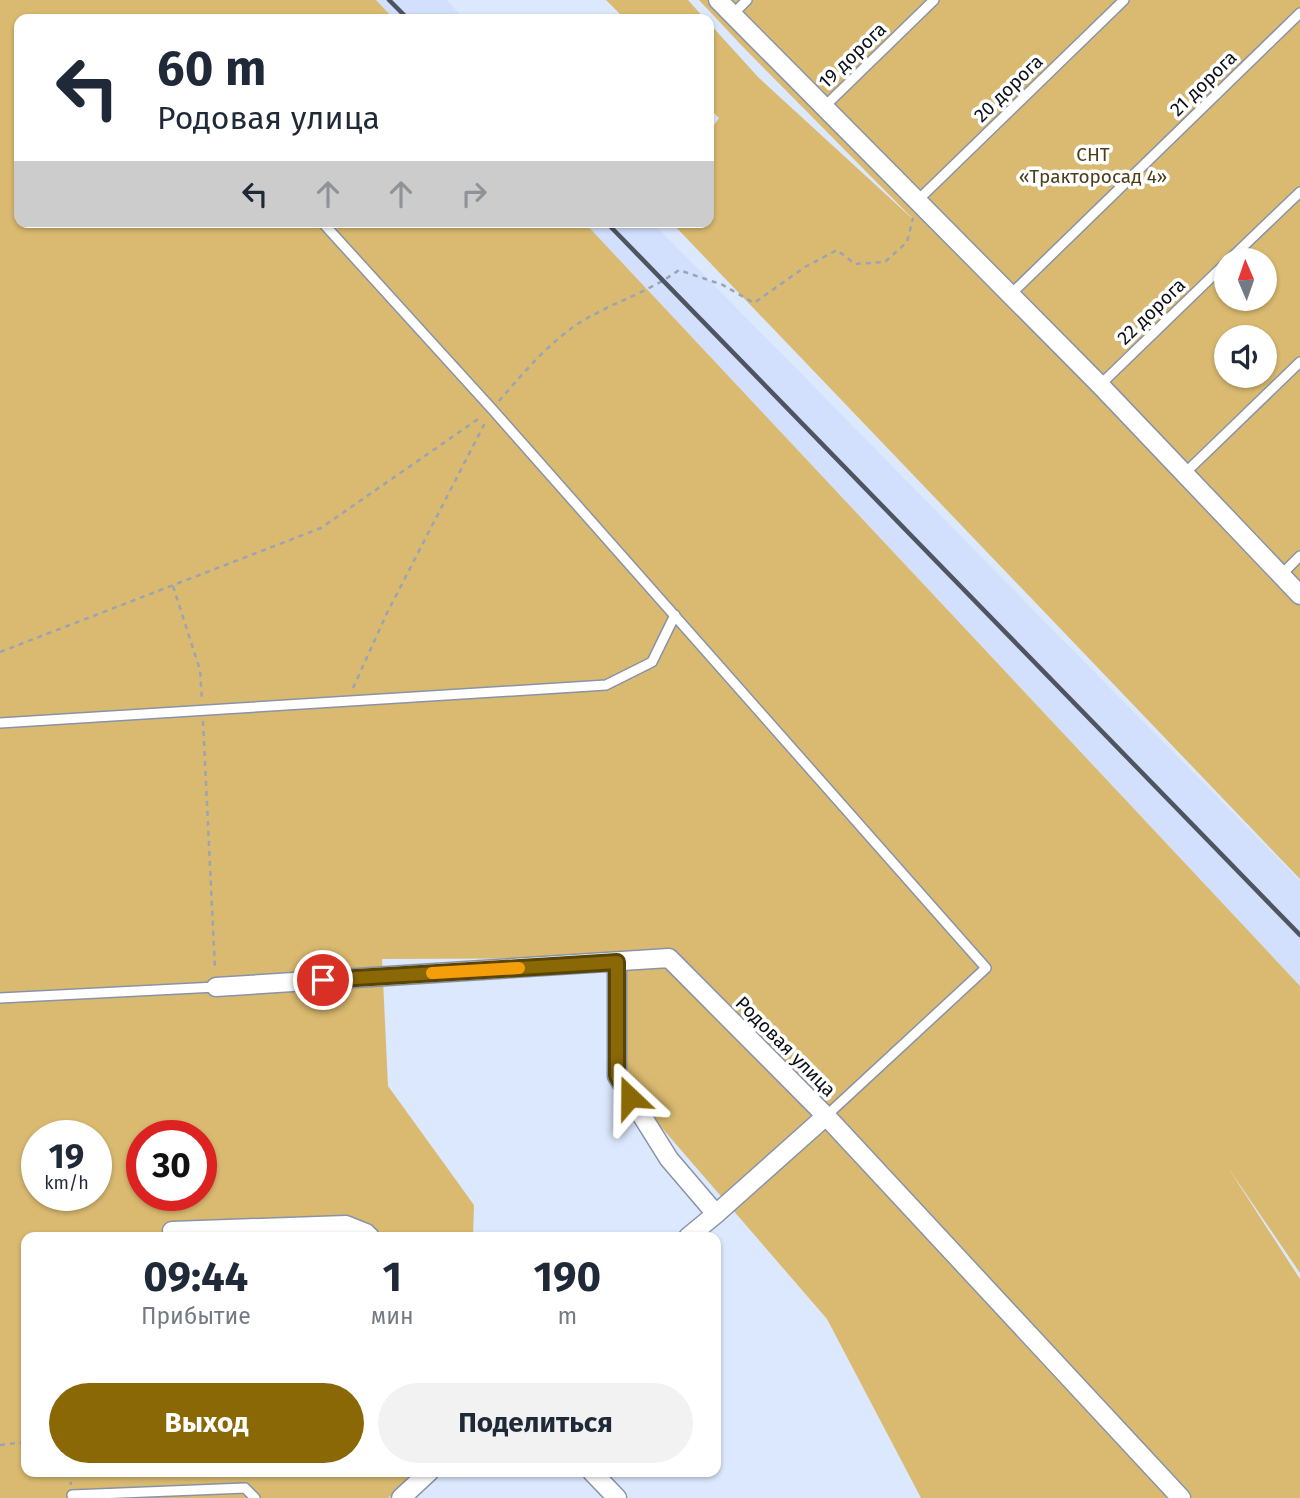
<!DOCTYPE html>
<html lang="ru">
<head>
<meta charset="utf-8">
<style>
  :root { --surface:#fff; --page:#f2f2f3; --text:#1f2937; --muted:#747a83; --accent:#896805 }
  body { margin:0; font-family:"Fira Sans",sans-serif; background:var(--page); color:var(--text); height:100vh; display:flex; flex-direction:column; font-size:26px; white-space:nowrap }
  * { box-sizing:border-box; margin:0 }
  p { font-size:23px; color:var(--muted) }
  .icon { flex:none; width:38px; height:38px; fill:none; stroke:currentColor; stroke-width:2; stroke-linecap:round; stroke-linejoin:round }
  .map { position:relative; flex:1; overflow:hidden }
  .side { position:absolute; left:21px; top:1232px; width:700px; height:245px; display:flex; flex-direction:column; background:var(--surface); border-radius:14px; box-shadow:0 2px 5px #0004 }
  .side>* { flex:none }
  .top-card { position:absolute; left:14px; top:14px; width:700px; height:214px; border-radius:14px; box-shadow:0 2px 5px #0004; background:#fff; color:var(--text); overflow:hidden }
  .needle { width:46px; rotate:358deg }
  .controls { position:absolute; left:1214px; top:248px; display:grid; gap:14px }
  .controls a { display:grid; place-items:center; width:63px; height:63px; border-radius:50%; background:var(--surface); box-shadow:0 2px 5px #0004; font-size:35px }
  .speed { position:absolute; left:21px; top:1120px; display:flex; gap:14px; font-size:35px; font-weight:700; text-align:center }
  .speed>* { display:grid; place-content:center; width:91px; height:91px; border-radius:50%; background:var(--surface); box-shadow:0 2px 5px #0004; line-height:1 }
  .speed small { font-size:18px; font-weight:400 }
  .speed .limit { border:10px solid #d22; background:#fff; color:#111 }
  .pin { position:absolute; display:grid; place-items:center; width:60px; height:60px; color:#fff; margin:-30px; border:4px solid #fff; border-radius:50%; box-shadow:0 2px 7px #0007 }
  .me { position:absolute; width:77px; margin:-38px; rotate:337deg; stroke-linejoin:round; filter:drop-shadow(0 0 5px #0008) }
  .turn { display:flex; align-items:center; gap:24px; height:147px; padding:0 28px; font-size:32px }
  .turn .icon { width:91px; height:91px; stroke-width:2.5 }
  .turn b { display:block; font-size:49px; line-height:60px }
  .lanes { display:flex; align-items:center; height:66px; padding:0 28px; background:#0003; justify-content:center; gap:35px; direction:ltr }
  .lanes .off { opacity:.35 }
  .eta { display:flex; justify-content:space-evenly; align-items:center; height:119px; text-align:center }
  .eta b { font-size:42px; font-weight:700; line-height:49px }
  .primary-button { display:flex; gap:14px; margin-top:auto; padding:14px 28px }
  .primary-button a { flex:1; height:80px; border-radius:42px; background:var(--accent); color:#fff; font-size:28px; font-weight:700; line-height:80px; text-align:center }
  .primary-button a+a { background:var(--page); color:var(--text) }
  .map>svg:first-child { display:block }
  .built { fill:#d2e0fd }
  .green { fill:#daba70; fill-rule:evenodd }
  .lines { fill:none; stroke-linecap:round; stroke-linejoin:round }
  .service-casing { stroke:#8993a7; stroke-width:12 }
  .minor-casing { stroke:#8993a7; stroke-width:21 }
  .path { stroke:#9aa4b4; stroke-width:2.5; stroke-dasharray:5 5; stroke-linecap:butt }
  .service { stroke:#fff; stroke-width:9 }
  .minor { stroke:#fff; stroke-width:18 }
  .rail { stroke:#4e5460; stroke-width:4.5 }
  .route-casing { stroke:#594403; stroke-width:18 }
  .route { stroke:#896805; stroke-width:12 }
  .slow { stroke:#f59e0b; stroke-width:12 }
  .labels { text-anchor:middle; stroke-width:7; stroke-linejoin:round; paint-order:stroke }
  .street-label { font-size:19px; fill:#0c1017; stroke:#fff }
  .park-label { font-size:19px; fill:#4d3e1a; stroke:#fff }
</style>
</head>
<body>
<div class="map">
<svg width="1300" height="1498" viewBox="0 0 1300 1498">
  <rect width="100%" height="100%" fill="#dce8fd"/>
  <path class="built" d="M376,0h71l17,19h-70z
    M584,222h68l648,659v105z"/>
  <path class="green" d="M0,0h376l18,19h-375v203h565l716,764v287l-73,-107 73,113v219h-379l-94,-179 -210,-243v-118l-235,1 6,127 86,119 -1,32h-447v235h392l-30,26h-388zM37,1136h59v59h-59zM142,1136h59v59h-59z
    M606,0h82l17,19h-80z
    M699,0h601v879l-629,-657h38v-90l10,-14 -10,-10v-85l50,55 157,144 -173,-175zM1227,261h38v38h-38zM1227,338h38v38h-38z"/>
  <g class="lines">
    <g class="service-casing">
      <path id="service" d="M732,15l15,-15
        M825,106l109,-106
        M917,201l207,-201
        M322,222l170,187 494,559 -160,148
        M1228,261l72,-69
        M1010,295l290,-282
        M1100,385l127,-123
        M1183,475l117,-113
        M1280,576l20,-20
        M0,723l606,-38 46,-23 23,-47
        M0,998l216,-11
        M72,1495l173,-7 10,10"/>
    </g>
    <g class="minor-casing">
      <path id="minor" d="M718,0l382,385 200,210
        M617,962v114l52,83 47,55 -28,23
        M216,987l453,-29 157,158 355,382
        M716,1214l110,-98
        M172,1231l174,-6 20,8 4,4
        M592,1472l25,26
        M401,1498l28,-26"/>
    </g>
    <path class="path" d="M499,401c27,-31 55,-65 92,-85 29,-16 61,-26 88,-46l44,15 31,18 51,-36 32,-17 18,14 30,-2 22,-20 6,-24
      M173,586l27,84 2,30
      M0,652l321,-124 160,-111
      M353,688l34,-75 99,-192
      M203,721l12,248
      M0,1445l26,-3
      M69,1472l2,13"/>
    <use href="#service" class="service"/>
    <use href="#minor" class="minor"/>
    <path class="rail" d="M389,0l19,19
      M606,222l694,713"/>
  </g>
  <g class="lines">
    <g class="route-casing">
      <path id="route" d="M323,980l294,-18v114l13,21"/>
    </g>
    <use href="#route" class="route"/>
    <path class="slow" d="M432,973l87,-5"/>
  </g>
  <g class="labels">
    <g class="street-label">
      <text transform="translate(852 55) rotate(-44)" y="7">19 дорога</text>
      <text transform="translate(1203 83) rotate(-44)" y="7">21 дорога</text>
      <text transform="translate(1008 88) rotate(-44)" y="7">20 дорога</text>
      <text transform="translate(1151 311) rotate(-44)" y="7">22 дорога</text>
      <text transform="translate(786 1046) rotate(45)" y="7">Родовая улица</text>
    </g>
    <g class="park-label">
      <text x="1093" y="161">СНТ<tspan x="1093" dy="22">«Тракторосад 4»</tspan></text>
    </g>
  </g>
</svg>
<div class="controls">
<a><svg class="needle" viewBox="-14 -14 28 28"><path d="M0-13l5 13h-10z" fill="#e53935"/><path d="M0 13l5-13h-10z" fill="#747a83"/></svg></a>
<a><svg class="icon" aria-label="sound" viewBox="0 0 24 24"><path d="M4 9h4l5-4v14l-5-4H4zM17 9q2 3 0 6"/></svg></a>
</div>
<div class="speed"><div>19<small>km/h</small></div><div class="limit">30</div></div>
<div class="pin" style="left:323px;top:980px;background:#d93025"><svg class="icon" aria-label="arrive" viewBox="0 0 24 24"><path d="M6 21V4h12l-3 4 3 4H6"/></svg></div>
<svg class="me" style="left:630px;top:1097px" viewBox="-20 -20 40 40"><path d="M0-17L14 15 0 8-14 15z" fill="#896805" stroke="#fff" stroke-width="4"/></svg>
<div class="top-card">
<div class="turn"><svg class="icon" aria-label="left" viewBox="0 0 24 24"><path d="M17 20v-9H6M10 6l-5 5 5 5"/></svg><div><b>60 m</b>Родовая улица</div></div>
<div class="lanes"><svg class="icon" aria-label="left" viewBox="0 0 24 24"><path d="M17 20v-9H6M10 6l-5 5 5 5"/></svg><svg class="icon off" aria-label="ahead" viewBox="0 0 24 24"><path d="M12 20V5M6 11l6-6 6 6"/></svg><svg class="icon off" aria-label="ahead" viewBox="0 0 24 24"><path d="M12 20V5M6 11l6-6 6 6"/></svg><svg class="icon off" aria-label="right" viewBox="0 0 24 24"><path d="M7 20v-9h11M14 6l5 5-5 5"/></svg></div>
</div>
<section class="side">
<div class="eta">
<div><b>09:44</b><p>Прибытие</p></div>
<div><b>1</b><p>мин</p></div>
<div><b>190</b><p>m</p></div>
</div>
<div class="primary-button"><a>Выход</a><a>Поделиться</a></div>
</section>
</div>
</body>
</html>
